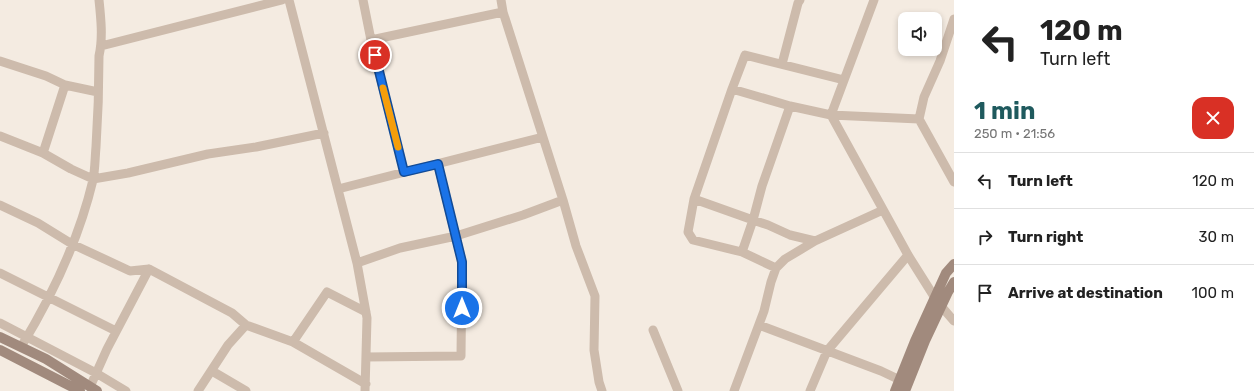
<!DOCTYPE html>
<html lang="en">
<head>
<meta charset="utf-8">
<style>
  :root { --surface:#fff; --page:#f6f6f6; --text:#222; --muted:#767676; --line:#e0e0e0; --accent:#1f5a5e }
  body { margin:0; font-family:Rubik,sans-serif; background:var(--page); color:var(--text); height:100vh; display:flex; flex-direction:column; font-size:15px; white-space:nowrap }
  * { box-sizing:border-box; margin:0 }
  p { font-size:13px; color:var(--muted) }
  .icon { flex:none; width:22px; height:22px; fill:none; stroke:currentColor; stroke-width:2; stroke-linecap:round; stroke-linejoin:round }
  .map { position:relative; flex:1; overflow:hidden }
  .panel { display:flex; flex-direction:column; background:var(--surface); width:300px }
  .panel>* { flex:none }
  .guide { background:#fff; color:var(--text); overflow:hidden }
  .buttons { position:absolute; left:898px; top:12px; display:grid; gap:8px }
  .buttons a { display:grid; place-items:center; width:44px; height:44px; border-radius:8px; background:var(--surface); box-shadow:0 2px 6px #0003; font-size:20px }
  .pin { position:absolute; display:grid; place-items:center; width:34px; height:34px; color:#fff; margin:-17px; border:2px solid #fff; border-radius:50%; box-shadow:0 1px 4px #0007 }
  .me { position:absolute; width:44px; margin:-22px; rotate:0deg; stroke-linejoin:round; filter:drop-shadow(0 0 3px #0008) }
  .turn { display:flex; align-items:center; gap:14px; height:84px; padding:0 20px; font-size:18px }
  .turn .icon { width:52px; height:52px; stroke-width:2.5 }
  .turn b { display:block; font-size:28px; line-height:34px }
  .round { display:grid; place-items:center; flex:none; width:42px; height:42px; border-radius:12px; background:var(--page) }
  .summary { display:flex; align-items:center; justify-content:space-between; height:68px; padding:0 20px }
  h1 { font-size:24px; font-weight:700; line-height:30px; color:var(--accent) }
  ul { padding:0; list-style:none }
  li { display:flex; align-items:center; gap:12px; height:56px; padding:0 20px; border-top:1px solid var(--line) }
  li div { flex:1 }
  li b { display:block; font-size:15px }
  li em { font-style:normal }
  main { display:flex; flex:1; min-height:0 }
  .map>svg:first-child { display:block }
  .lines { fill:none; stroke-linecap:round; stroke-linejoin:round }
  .street { stroke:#cdbbac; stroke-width:9 }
  .secondary { stroke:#a18a7d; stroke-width:10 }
  .route-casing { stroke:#114b97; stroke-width:10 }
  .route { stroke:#1a73e8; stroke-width:7 }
  .slow { stroke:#f59e0b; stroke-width:7 }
</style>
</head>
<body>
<main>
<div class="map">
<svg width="954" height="391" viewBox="0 0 954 391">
  <rect width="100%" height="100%" fill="#f4ebe1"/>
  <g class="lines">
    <path class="street" d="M289,0l68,263 10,55 -2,73
      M363,0l8,40 132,-28
      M501,0l2,12 60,188 13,46 19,50 -1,54 5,32 3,9
      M874,0l-43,115 77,140 27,43
      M954,19l-14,42 -16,36 -5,22 35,63
      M371,40l33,132
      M101,46l181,-46
      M0,61l46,15 19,9 -22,68
      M782,64l16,-61 2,-3
      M65,85l33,7
      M732,89l58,17 41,9 88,4
      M790,106l-28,80 -9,34 15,5 22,10 25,6
      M0,136l43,17 28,16 22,10 35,-6 80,-19 48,-7 68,-14
      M338,189l205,-52
      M694,199l-6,33 5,8 49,12
      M0,205l38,18 34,21 58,27 19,-2 83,44 14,12 47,17 73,42
      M357,263l43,-15 56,-12 67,-21 40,-15
      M776,268l9,-9 30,-18 68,-31
      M0,273l116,58
      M941,306l13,15
      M0,323l96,50 30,18
      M759,325l122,46 19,9
      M653,330l25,61
      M293,342l34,-50 39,20
      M21,347c31,-51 58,-108 72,-167 2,-10 2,-22 3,-33 2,-30 3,-61 3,-91 4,-18 2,-37 0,-56
      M366,357l95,-1 1,-94 -24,-97
      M212,371l34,20
      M90,387l17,-38 42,-80
      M198,391l30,-46 18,-20
      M734,391l30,-80 7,-29 5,-14 -34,-16 11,-32 -59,-21 38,-110 13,-34 99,25
      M810,391l17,-40 81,-96"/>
    <path class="secondary" d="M0,337l46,22 51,32
      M0,350l80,41
      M895,391l20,-50 31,-68 8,-9
      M905,391l20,-50 23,-49 6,-10"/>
  </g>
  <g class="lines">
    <g class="route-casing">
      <path id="route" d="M375,55l29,117 34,-8 24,98v46"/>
    </g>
    <use href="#route" class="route"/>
    <path class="slow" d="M383,88l15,59"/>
  </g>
</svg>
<div class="buttons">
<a><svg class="icon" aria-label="sound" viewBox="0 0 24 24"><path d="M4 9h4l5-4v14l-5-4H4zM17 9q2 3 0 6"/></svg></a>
</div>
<div class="pin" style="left:375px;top:55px;background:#d93025"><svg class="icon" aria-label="arrive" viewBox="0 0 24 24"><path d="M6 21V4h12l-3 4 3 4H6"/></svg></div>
<svg class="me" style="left:462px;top:308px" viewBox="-20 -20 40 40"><circle r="17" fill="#1a73e8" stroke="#fff" stroke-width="3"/><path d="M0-11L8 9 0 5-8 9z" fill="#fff"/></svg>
</div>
<section class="panel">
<div class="guide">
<div class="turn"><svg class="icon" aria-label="left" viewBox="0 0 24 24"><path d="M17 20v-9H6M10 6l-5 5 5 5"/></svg><div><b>120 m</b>Turn left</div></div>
</div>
<div class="summary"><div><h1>1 min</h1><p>250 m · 21:56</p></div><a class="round" style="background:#d93025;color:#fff"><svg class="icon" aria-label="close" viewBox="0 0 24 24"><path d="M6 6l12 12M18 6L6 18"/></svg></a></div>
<ul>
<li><svg class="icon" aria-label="left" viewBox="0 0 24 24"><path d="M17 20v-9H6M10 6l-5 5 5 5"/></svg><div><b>Turn left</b></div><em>120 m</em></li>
<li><svg class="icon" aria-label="right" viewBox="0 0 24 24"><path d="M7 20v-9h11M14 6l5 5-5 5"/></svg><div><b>Turn right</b></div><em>30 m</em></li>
<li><svg class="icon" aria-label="arrive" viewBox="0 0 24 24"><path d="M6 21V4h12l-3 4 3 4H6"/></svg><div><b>Arrive at destination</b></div><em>100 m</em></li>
</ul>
</section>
</main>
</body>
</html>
